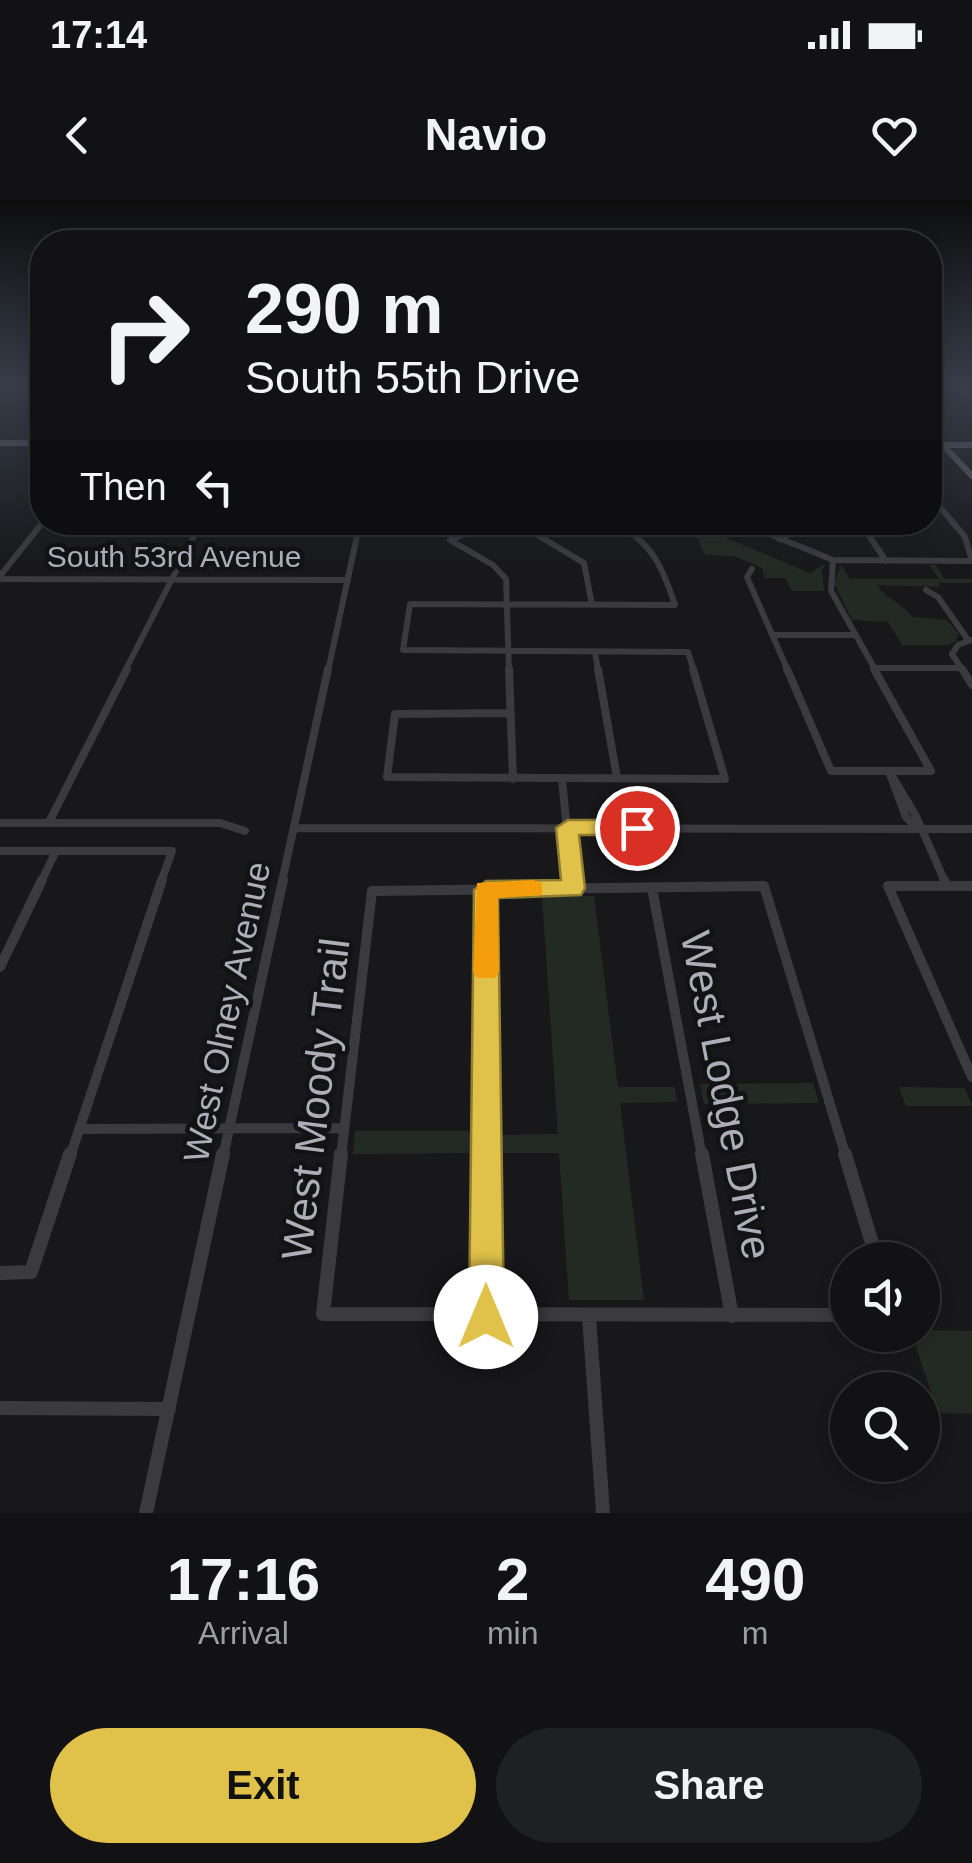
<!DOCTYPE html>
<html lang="en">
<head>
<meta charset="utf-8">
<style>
  :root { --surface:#121214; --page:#1f2022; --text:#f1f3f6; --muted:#9c9ea0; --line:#313234; --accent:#e0c24a }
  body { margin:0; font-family:Helvetica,sans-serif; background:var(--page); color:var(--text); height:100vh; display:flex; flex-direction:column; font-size:38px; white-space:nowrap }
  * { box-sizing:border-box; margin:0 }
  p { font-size:32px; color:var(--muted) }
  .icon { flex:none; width:55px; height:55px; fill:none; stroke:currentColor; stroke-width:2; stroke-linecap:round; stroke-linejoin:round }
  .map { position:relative; height:1313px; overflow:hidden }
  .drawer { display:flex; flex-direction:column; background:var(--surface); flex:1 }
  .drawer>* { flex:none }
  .hud { position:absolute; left:30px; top:30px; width:912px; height:305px; border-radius:40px; box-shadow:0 5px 15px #0003,0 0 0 2px var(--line); background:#121214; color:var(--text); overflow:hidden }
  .controls { position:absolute; left:830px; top:1042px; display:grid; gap:20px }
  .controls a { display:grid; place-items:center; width:110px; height:110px; border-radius:50%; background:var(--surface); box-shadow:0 5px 15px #0003,0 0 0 2px var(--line); font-size:50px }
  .pin { position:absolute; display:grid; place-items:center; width:85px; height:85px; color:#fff; margin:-42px; border:5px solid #fff; border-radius:50%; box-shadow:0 2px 10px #0007 }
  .me { position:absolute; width:110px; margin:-55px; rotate:0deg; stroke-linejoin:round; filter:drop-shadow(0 0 8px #0008) }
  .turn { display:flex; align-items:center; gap:35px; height:210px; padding:0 50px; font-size:45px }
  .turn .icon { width:130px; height:130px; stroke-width:2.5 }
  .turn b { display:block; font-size:70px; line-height:85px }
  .then { display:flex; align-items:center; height:95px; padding:0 50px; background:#0003; gap:20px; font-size:38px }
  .eta { display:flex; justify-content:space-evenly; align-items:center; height:170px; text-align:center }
  .eta b { font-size:60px; font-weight:800; line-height:70px }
  .primary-button { display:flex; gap:20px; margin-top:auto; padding:20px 50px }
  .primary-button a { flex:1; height:115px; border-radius:60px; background:var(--accent); color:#111; font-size:40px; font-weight:800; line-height:115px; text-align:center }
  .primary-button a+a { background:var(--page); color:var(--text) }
  .status { display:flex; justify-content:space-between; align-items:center; height:70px; padding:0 50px; background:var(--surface); direction:ltr }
  .status svg { height:28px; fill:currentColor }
  header { display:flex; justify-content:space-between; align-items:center; height:130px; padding:0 50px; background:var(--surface); font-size:45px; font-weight:800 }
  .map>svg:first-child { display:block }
  .green { fill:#232a24 }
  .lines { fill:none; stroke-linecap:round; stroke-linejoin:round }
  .minor-far4 { stroke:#3a3a3f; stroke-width:5 }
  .minor-far3 { stroke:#3a3a3f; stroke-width:6 }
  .minor-far2 { stroke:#3a3a3f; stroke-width:8 }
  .minor-far1 { stroke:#3a3a3f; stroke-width:10 }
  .minor { stroke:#3a3a3f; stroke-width:14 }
  .major { stroke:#56565d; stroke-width:6 }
  .route { fill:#e0c24a; stroke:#927e30; stroke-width:2.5 }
  .slow { fill:#f59e0b }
  .labels { text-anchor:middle; stroke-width:9; stroke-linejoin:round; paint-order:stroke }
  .far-street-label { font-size:30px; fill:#acaeb8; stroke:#131315 }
  .street-label { font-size:35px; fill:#acaeb8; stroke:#131315 }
  .near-street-label { font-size:42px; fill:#acaeb8; stroke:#131315 }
</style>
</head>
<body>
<div class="status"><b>17:14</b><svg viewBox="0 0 49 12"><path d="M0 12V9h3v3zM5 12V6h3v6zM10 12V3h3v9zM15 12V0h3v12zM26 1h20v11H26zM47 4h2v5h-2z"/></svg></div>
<header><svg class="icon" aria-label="back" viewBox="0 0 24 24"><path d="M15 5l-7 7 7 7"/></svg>Navio<svg class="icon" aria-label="heart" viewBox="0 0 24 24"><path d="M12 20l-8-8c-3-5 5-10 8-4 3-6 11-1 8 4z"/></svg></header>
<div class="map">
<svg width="972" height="1313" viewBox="0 0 972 1313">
  <rect width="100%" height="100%" fill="#18181a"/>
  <path class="green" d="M691,323l119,50 15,-9 -3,6 2,21h-32l-7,-13h-20l-3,-10 -27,-12 -30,-1z
    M841,365l9,14h89l-10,-14h7l9,14h27v4h-33l1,4 -63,-2c10,16 24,16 35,32l35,3 11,13 -2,8 -7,4h-47l-14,-23 -36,-2 -18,-37z
    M542,696h52l24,191h57l2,15 -57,1 24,197h-75l-10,-147h-59v-18l58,-1z
    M813,883l6,20 -115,1 -4,-20z
    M899,887l66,1 7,18h-66z
    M355,931h118v22l-120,1z
    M923,1130l49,1v83l-34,-1 -24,-72z"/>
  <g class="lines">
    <path class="minor-far4" d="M953,184l19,16
      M930,235l10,10
      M29,243l13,-13
      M930,295l12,15"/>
    <path class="minor-far3" d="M940,307l25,30 7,24
      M495,322l-45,18 43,25 13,14 3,92
      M516,322l68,41 8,42
      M612,322c39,19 50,43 63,83l-265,-1 -7,46 285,2 6,19
      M740,322l93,38 139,1
      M860,322l26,39
      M779,339l15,-8 -3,-9
      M833,360l-2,31 45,80
      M752,369l-5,8 41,94
      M0,376l43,-54
      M0,379l348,1
      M926,390l12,7 30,43
      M772,435h82
      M595,452l3,19
      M873,468h88
      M125,471l76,-149
      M328,471l32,-149
      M963,471l-11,-17 6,-9 13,-5"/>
    <path class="minor-far2" d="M509,469l4,110
      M598,469l19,109
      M787,469l44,102h100l-57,-102
      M962,469l10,16
      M510,513l-115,1 -8,63 338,2 -32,-110
      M889,571l27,45 29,66
      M890,574l16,43 10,10
      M562,579l10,103
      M49,622l78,-153
      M0,623h220l25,8
      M295,628l677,1
      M0,651h172l-11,31
      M41,682l15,-31
      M282,682l46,-213"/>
    <path class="minor-far1" d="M572,680l1,8
      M944,680l2,5
      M972,686h-84l84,191
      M652,688l50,269
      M486,690l1,267
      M0,767l42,-87
      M79,929l265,-1
      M70,957l92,-277
      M223,957l60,-277
      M341,957l31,-266 392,-5 82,271"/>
    <path class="minor" d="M341,954l-18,160 525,1
      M487,954v163
      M702,954l30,162
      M845,954l32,106
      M0,1073l31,-1 39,-118
      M589,1117l14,196
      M0,1208l169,1
      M146,1313l77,-359"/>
    <path class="major" d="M0,243h42
      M930,245h42
      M943,245l29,31"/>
  </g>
  <linearGradient id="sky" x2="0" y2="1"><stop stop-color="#0d0d0e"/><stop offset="0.5" stop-color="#373d49"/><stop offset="1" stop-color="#373d49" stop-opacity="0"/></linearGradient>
  <rect width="972" height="368" fill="url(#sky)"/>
  <path class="route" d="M568,620h69l11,8 -11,7h-58l6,53 -4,7 -83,3 6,419 -5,12 -13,5 -12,-5 -5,-12 5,-427 12,-9 75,-1 -5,-52z"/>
  <path class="slow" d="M533,680l9,3v12l-44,3 1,73 -4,7h-18l-4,-7 4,-88z"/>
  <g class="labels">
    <g class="far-street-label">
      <text x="174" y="367">South 53rd Avenue</text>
    </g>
    <g class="street-label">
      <text transform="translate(227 812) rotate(-78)" y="12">West Olney Avenue</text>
    </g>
    <g class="near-street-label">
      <text transform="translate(727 895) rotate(79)" y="15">West Lodge Drive</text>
      <text transform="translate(315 899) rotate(-83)" y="15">West Moody Trail</text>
    </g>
  </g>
</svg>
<div class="controls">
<a><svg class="icon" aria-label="sound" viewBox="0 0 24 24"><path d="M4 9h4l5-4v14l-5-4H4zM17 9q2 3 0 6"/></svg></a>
<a><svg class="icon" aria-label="search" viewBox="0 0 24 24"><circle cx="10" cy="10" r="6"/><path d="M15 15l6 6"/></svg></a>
</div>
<div class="pin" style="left:637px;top:628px;background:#d93025"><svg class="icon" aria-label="arrive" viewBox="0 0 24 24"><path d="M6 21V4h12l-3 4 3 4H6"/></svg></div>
<svg class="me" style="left:486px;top:1117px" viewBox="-20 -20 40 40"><circle r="19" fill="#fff"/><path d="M0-13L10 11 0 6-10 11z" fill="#e0c24a"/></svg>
<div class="hud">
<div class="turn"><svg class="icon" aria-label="right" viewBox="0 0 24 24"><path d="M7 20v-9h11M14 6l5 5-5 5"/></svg><div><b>290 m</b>South 55th Drive</div></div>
<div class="then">Then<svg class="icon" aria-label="left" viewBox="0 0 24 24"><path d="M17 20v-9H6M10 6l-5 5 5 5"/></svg></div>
</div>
</div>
<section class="drawer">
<div class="eta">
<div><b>17:16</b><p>Arrival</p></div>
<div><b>2</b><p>min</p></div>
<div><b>490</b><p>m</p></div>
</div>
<div class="primary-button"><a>Exit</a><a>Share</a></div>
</section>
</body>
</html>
